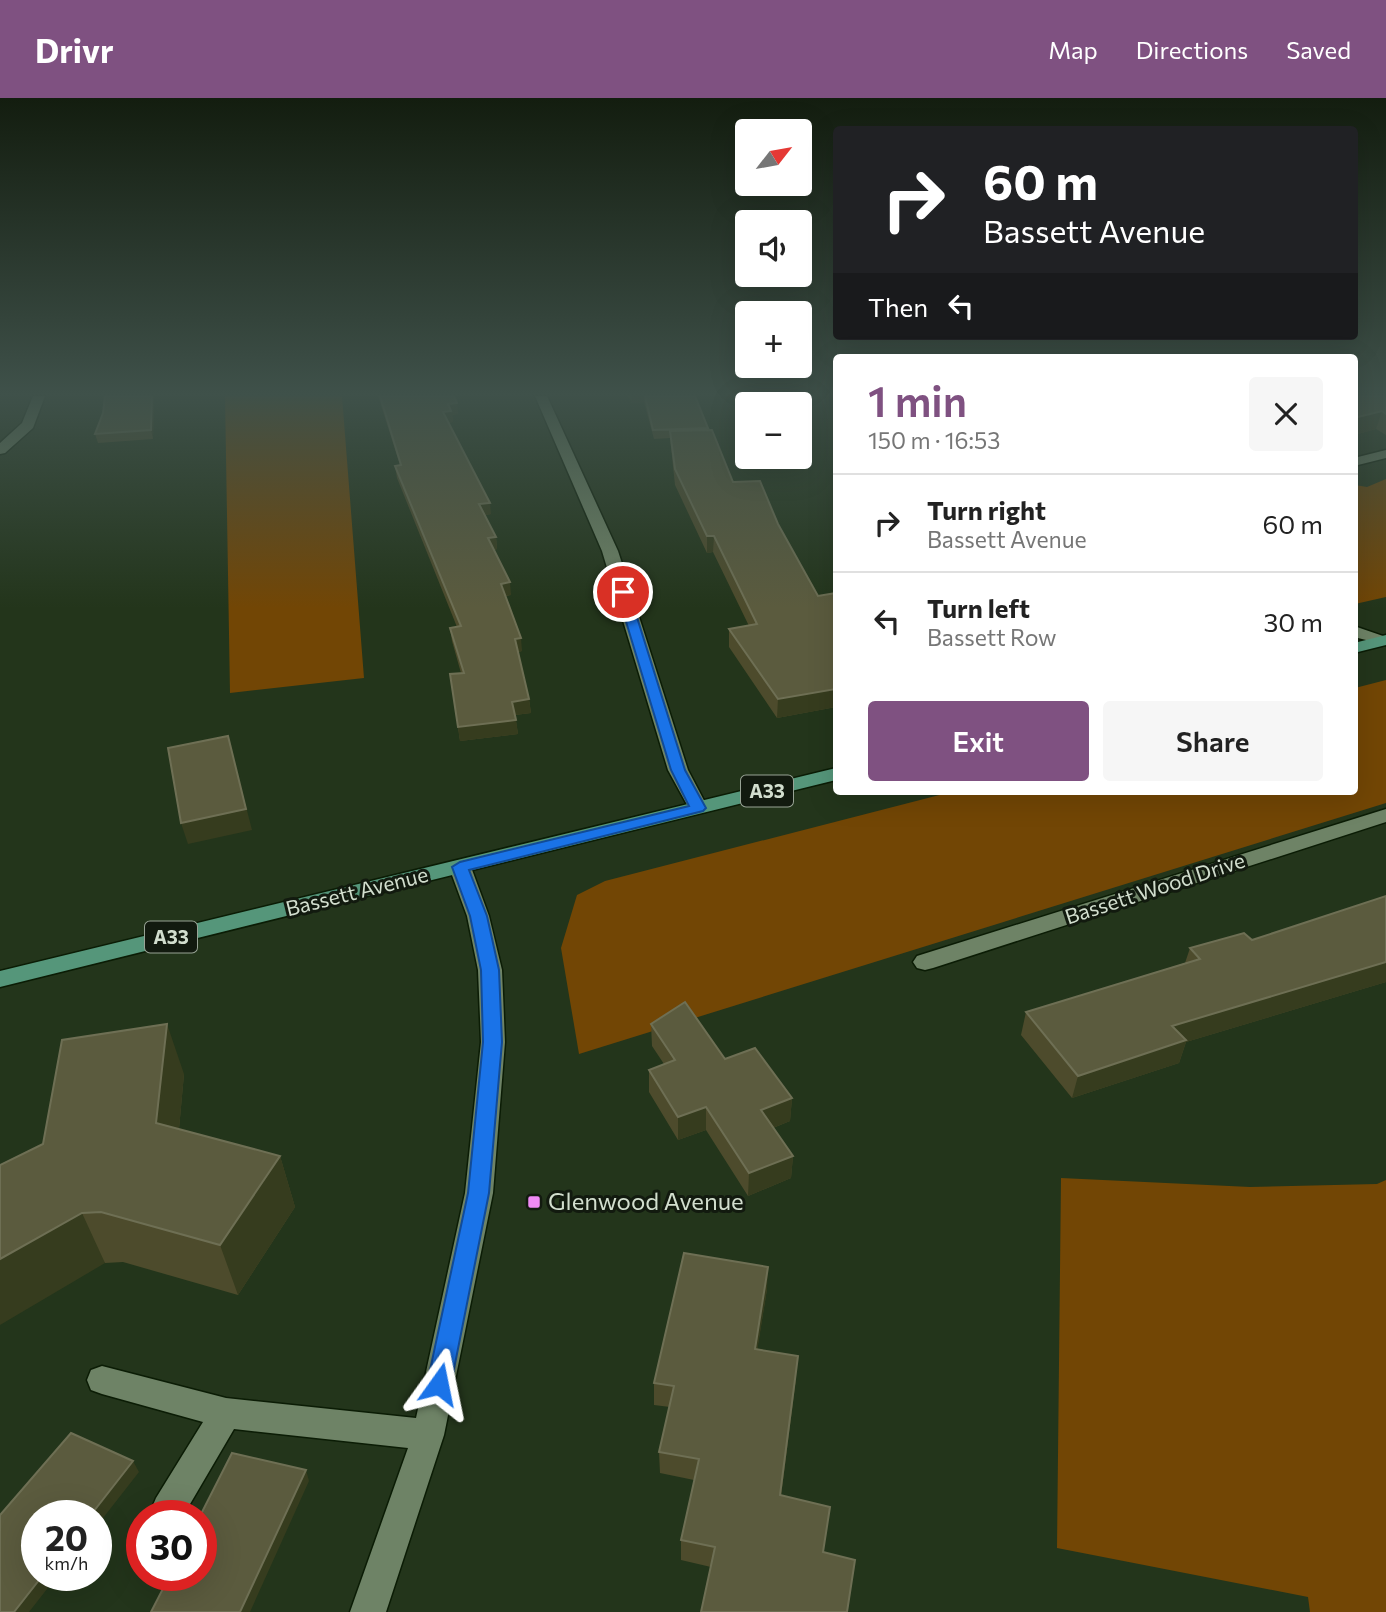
<!DOCTYPE html>
<html lang="en">
<head>
<meta charset="utf-8">
<style>
  :root { --surface:#fff; --page:#f6f6f6; --text:#222; --muted:#767676; --line:#e0e0e0; --accent:#7f5181 }
  body { margin:0; font-family:Commissioner,sans-serif; background:var(--page); color:var(--text); height:100vh; display:flex; flex-direction:column; font-size:26px; white-space:nowrap }
  * { box-sizing:border-box; margin:0 }
  p { font-size:23px; color:var(--muted) }
  .icon { flex:none; width:38px; height:38px; fill:none; stroke:currentColor; stroke-width:2; stroke-linecap:round; stroke-linejoin:round }
  .map { position:relative; flex:1; overflow:hidden }
  .panel { position:absolute; left:833px; top:256px; width:525px; height:441px; display:flex; flex-direction:column; background:var(--surface); border-radius:7px; box-shadow:0 7px 28px #0002 }
  .panel>* { flex:none }
  .banner { position:absolute; left:833px; top:28px; width:525px; height:214px; border-radius:7px; box-shadow:0 7px 28px #0002; background:#202124; color:#fff; overflow:hidden }
  .needle { width:46px; rotate:59deg }
  .buttons { position:absolute; left:735px; top:21px; display:grid; gap:14px }
  .buttons a { display:grid; place-items:center; width:77px; height:77px; border-radius:7px; background:var(--surface); box-shadow:0 7px 28px #0002; font-size:35px }
  .speed { position:absolute; left:21px; top:1402px; display:flex; gap:14px; font-size:35px; font-weight:700; text-align:center }
  .speed>* { display:grid; place-content:center; width:91px; height:91px; border-radius:50%; background:var(--surface); box-shadow:0 7px 28px #0002; line-height:1 }
  .speed small { font-size:18px; font-weight:400 }
  .speed .limit { border:10px solid #d22; background:#fff; color:#111 }
  .pin { position:absolute; display:grid; place-items:center; width:60px; height:60px; color:#fff; margin:-30px; border:4px solid #fff; border-radius:50%; box-shadow:0 2px 7px #0007 }
  .me { position:absolute; width:77px; margin:-38px; rotate:12deg; stroke-linejoin:round; filter:drop-shadow(0 0 5px #0008) }
  .turn { display:flex; align-items:center; gap:24px; height:147px; padding:0 35px; font-size:32px }
  .turn .icon { width:91px; height:91px; stroke-width:2.5 }
  .turn b { display:block; font-size:49px; line-height:60px }
  .then { display:flex; align-items:center; height:66px; padding:0 35px; background:#0003; gap:14px; font-size:26px }
  .round { display:grid; place-items:center; flex:none; width:74px; height:74px; border-radius:7px; background:var(--page) }
  .head { display:flex; align-items:center; justify-content:space-between; height:119px; padding:0 35px }
  h1 { font-size:42px; font-weight:600; line-height:52px; color:var(--accent) }
  .action { display:flex; gap:14px; margin-top:auto; padding:14px 35px }
  .action a { flex:1; height:80px; border-radius:7px; background:var(--accent); color:#fff; font-size:28px; font-weight:600; line-height:80px; text-align:center }
  .action a+a { background:var(--page); color:var(--text) }
  ul { padding:0; list-style:none }
  li { display:flex; align-items:center; gap:21px; height:98px; padding:0 35px; border-top:2px solid var(--line) }
  li div { flex:1 }
  li b { display:block; font-size:26px }
  li em { font-style:normal }
  header { display:flex; align-items:center; gap:42px; box-sizing:border-box; height:98px; padding:0 35px; background:var(--accent); color:#fff }
  header strong { font-size:33px }
  nav { display:flex; gap:38px; margin-inline-start:auto; font-size:24px }
  .map>svg:first-child { display:block }
  .green { fill:#724605 }
  .lines { fill:none; stroke-linecap:round; stroke-linejoin:round }
  .minor-casing { stroke:#0b1c05; stroke-width:3 }
  .major-casing { stroke:#0b1c05; stroke-width:3 }
  .minor { fill:#6e8366; fill-rule:evenodd }
  .major { fill:#55967a; fill-rule:evenodd }
  .wall { fill:#4d4b2c }
  .shaded-wall { fill:#363c1e }
  .building { fill:#5b5b3e; stroke:#6e6f54; stroke-width:2 }
  .route { fill:#1a73e8; stroke:#114b97; stroke-width:2 }
  .poi-dot { fill:#f08bf5; stroke:#121a0f; stroke-width:2.5 }
  .labels { text-anchor:middle; stroke-width:6; stroke-linejoin:round; paint-order:stroke }
  .shield { fill:#121a0f; stroke:#98a395; stroke-width:2 }
  .shield-label { font-size:19px; font-weight:bold; fill:#d2dece }
  .street-label { font-size:21px; fill:#d2dece; stroke:#121a0f }
  .near-poi-label { font-size:24px; fill:#d2dece; stroke:#121a0f; text-anchor:start }
</style>
</head>
<body>
<header>
<strong>Drivr</strong>
<nav><a>Map</a><a>Directions</a><a>Saved</a></nav>
</header>
<div class="map">
<svg width="1386" height="1514" viewBox="0 0 1386 1514">
  <rect width="100%" height="100%" fill="#23351b"/>
  <path class="green" d="M225,298h117l22,282 -134,15z
    M1386,381v118l-31,7v-119l12,2z
    M1386,582v123l-807,251 -18,-106 16,-53 28,-14 350,-90h399l1,-103z
    M1061,1080l189,9 127,-3 9,-4v432h-76l-2,-15 -251,-49z"/>
  <g class="lines">
    <g class="minor-casing">
      <path id="minor" d="M33,298h12l-12,32 -28,25 -5,1v-11l22,-20z
        M535,298h12l71,155 70,219 20,38 -3,4h-14l-23,-42 -66,-219z
        M1386,352v8l-32,8v-8z
        M1354,528l32,11v8l-32,-8z
        M1386,711v13l-453,146 -8,2 -8,-2 -4,-6 4,-6z
        M460,762l8,2 3,5 18,49 13,54 3,72 -12,151 -49,242 -58,177h-36l58,-164 -174,-19 -51,87h-29l-3,-6 5,-12 47,-76 -101,-28 -11,-4 -4,-10 4,-10 11,-4 124,32 190,20 49,-225 16,-151 -3,-72 -11,-54 -18,-49 3,-5z"/>
    </g>
    <g class="major-casing">
      <path id="major" d="M1386,537v10l-32,8v-10z
        M836,670v12l-836,207v-16z"/>
    </g>
    <use href="#minor" class="minor"/>
    <use href="#major" class="major"/>
  </g>
  <path class="wall" d="M105,298h49l-1,43 -55,4 -3,-9 8,-21z
    M378,298h76l4,18 -6,1 1,7 -5,1 43,91 -6,1 11,22 1,12 -3,1 17,45 -6,1 17,55 -4,1 11,47 2,14 -16,2 3,19 -58,7 -10,-67 11,-1 -9,-32 -2,-13 7,-1 -60,-149 -2,-12 5,-1z
    M628,298h67l13,34 25,52 45,42 40,72 18,-3v114l-59,11 -48,-71v-18l20,-3 -36,-74 -6,1 -32,-68 -5,-47 -16,1 -10,-37 -12,1z
    M1354,298h32v39l-10,-6 -22,6z
    M1386,798v86l-200,60 -7,21 -107,35 -51,-63 5,-23 159,-49 5,-15 62,-8z
    M651,926l74,35 67,39 -2,23 -17,7 20,28 -2,22 -43,18 -42,-66 -28,10 -29,-48v-22l15,-6 -12,-18z
    M184,976l-5,55 101,27 15,51 -57,88 -115,-33 -18,1 -105,-98z
    M767,1191l-10,61 39,28 -15,118 -70,71 -30,-7v-20l13,-60 -34,-7 -1,-21 11,-45 -16,-2v-22z"/>
  <path class="shaded-wall" d="M152,298h2l-1,43 -2,-9z
    M631,298h13v6l-12,1z
    M457,305l1,11 -6,1 1,7 -9,1 -1,-11 5,-8z
    M1382,313l-6,18 -22,6v-17z
    M490,405l1,11 -11,2 -1,-12z
    M707,438h7l-1,16 -6,1z
    M496,439l1,12 -8,1 -1,-12z
    M510,484l1,13 -9,1 -1,-12z
    M521,540l1,13 -5,1 -2,-13z
    M836,591v18l-59,11 1,-19z
    M529,601l2,14 -17,2 -2,-13z
    M516,622l2,14 -58,7 -2,-14z
    M228,638l24,94 -64,14 -7,-21z
    M1386,864v20l-200,60 -7,21 -107,35 6,-22 94,-50z
    M167,926l17,50 -9,99 -19,-50z
    M792,1000l-2,23 -30,12 1,-23z
    M706,1009v23l-28,10v-23z
    M280,1058l15,51 -57,88 -18,-50z
    M793,1058l-2,22 -43,18 1,-23z
    M82,1115l23,50 -105,62v-66z
    M768,1169l-1,22 -13,82 1,-22z
    M798,1258l-2,22 -18,138 2,-21z
    M133,1363l6,11 -43,55v-11h-6z
    M306,1372l3,11 -59,131h-10z
    M43,1477h15l-29,37h-15z"/>
  <path class="building" d="M105,298h47l-1,34 -56,4 8,-21z
    M380,298h74l3,7 -9,1 3,7 -8,1 47,91 -11,1 17,33 -8,1 22,44 -9,2 20,54 -6,1 14,60 -17,3 4,18 -58,7 -8,-53 14,-1 -14,-45 11,-2 -66,-160 6,-1z
    M645,298h50l13,32 -55,2z
    M1354,298h30l2,3v15l-4,-3 -28,7z
    M712,332l21,52 27,-1 18,43 40,72 18,-3v96l-58,10 -49,-70 28,-5 -43,-88h-7l-32,-67 -5,-38z
    M228,638l18,73 -65,14 -13,-75z
    M1386,798v66l-214,64 14,14 -108,36 -52,-64 174,-53 -10,-11 54,-15 8,7z
    M685,904l40,57 30,-11 37,50 -31,12 32,46 -44,17 -43,-66 -28,10 -29,-47 26,-10 -24,-36z
    M167,926l-11,99 124,33 -60,89 -119,-33 -19,1 -82,46v-94l43,-21 19,-104z
    M684,1155l84,14 -13,82 43,7 -18,139 50,12 -7,45 32,8 -8,52h-146l14,-65 -34,-7 18,-81 -40,-7 15,-66 -20,-3z
    M71,1335l62,28 -43,55h-53v59h6l-29,37h-14v-97z
    M232,1355l74,17 -66,142h-89l19,-37h31v-59h-1z"/>
  <linearGradient id="sky" x2="0" y2="1"><stop stop-color="#131d0f"/><stop offset="0.58" stop-color="#3f514a"/><stop offset="1" stop-color="#3f514a" stop-opacity="0"/></linearGradient>
  <rect width="1386" height="510" fill="url(#sky)"/>
  <path class="route" d="M623,490l6,4 56,178 21,38 -3,3 -234,59 18,46 12,54 3,72 -13,151 -38,191 -4,8 -8,3 -8,-3 -4,-8 41,-191 15,-151 -2,-72 -11,-54 -18,-49 8,-5 229,-56 -18,-36 -54,-178z"/>
  <rect class="poi-dot" x="527" y="1097" width="14" height="14" rx="3.5"/>
  <g class="labels">
    <g class="shield">
      <rect x="741" y="677.5" width="52" height="31" rx="5"/>
      <rect x="145" y="823.5" width="52" height="31" rx="5"/>
    </g>
    <g class="shield-label">
      <text x="767" y="700">A33</text>
      <text x="171" y="846">A33</text>
    </g>
    <g class="street-label">
      <text transform="translate(1155 791) rotate(-18)" y="7">Bassett Wood Drive</text>
      <text transform="translate(357 794) rotate(-14)" y="7">Bassett Avenue</text>
    </g>
    <g class="near-poi-label">
      <text x="548" y="1112">Glenwood Avenue</text>
    </g>
  </g>
</svg>
<div class="buttons">
<a><svg class="needle" viewBox="-14 -14 28 28"><path d="M0-13l5 13h-10z" fill="#e53935"/><path d="M0 13l5-13h-10z" fill="#767676"/></svg></a>
<a><svg class="icon" aria-label="sound" viewBox="0 0 24 24"><path d="M4 9h4l5-4v14l-5-4H4zM17 9q2 3 0 6"/></svg></a>
<a>+</a>
<a>−</a>
</div>
<div class="speed"><div>20<small>km/h</small></div><div class="limit">30</div></div>
<div class="pin" style="left:623px;top:494px;background:#d93025"><svg class="icon" aria-label="arrive" viewBox="0 0 24 24"><path d="M6 21V4h12l-3 4 3 4H6"/></svg></div>
<svg class="me" style="left:439px;top:1286px" viewBox="-20 -20 40 40"><path d="M0-17L14 15 0 8-14 15z" fill="#1a73e8" stroke="#fff" stroke-width="4"/></svg>
<div class="banner">
<div class="turn"><svg class="icon" aria-label="right" viewBox="0 0 24 24"><path d="M7 20v-9h11M14 6l5 5-5 5"/></svg><div><b>60 m</b>Bassett Avenue</div></div>
<div class="then">Then<svg class="icon" aria-label="left" viewBox="0 0 24 24"><path d="M17 20v-9H6M10 6l-5 5 5 5"/></svg></div>
</div>
<section class="panel">
<div class="head"><div><h1>1 min</h1><p>150 m · 16:53</p></div><a class="round"><svg class="icon" aria-label="close" viewBox="0 0 24 24"><path d="M6 6l12 12M18 6L6 18"/></svg></a></div>
<ul>
<li><svg class="icon" aria-label="right" viewBox="0 0 24 24"><path d="M7 20v-9h11M14 6l5 5-5 5"/></svg><div><b>Turn right</b><p>Bassett Avenue</p></div><em>60 m</em></li>
<li><svg class="icon" aria-label="left" viewBox="0 0 24 24"><path d="M17 20v-9H6M10 6l-5 5 5 5"/></svg><div><b>Turn left</b><p>Bassett Row</p></div><em>30 m</em></li>
</ul>
<div class="action"><a>Exit</a><a>Share</a></div>
</section>
</div>
</body>
</html>
